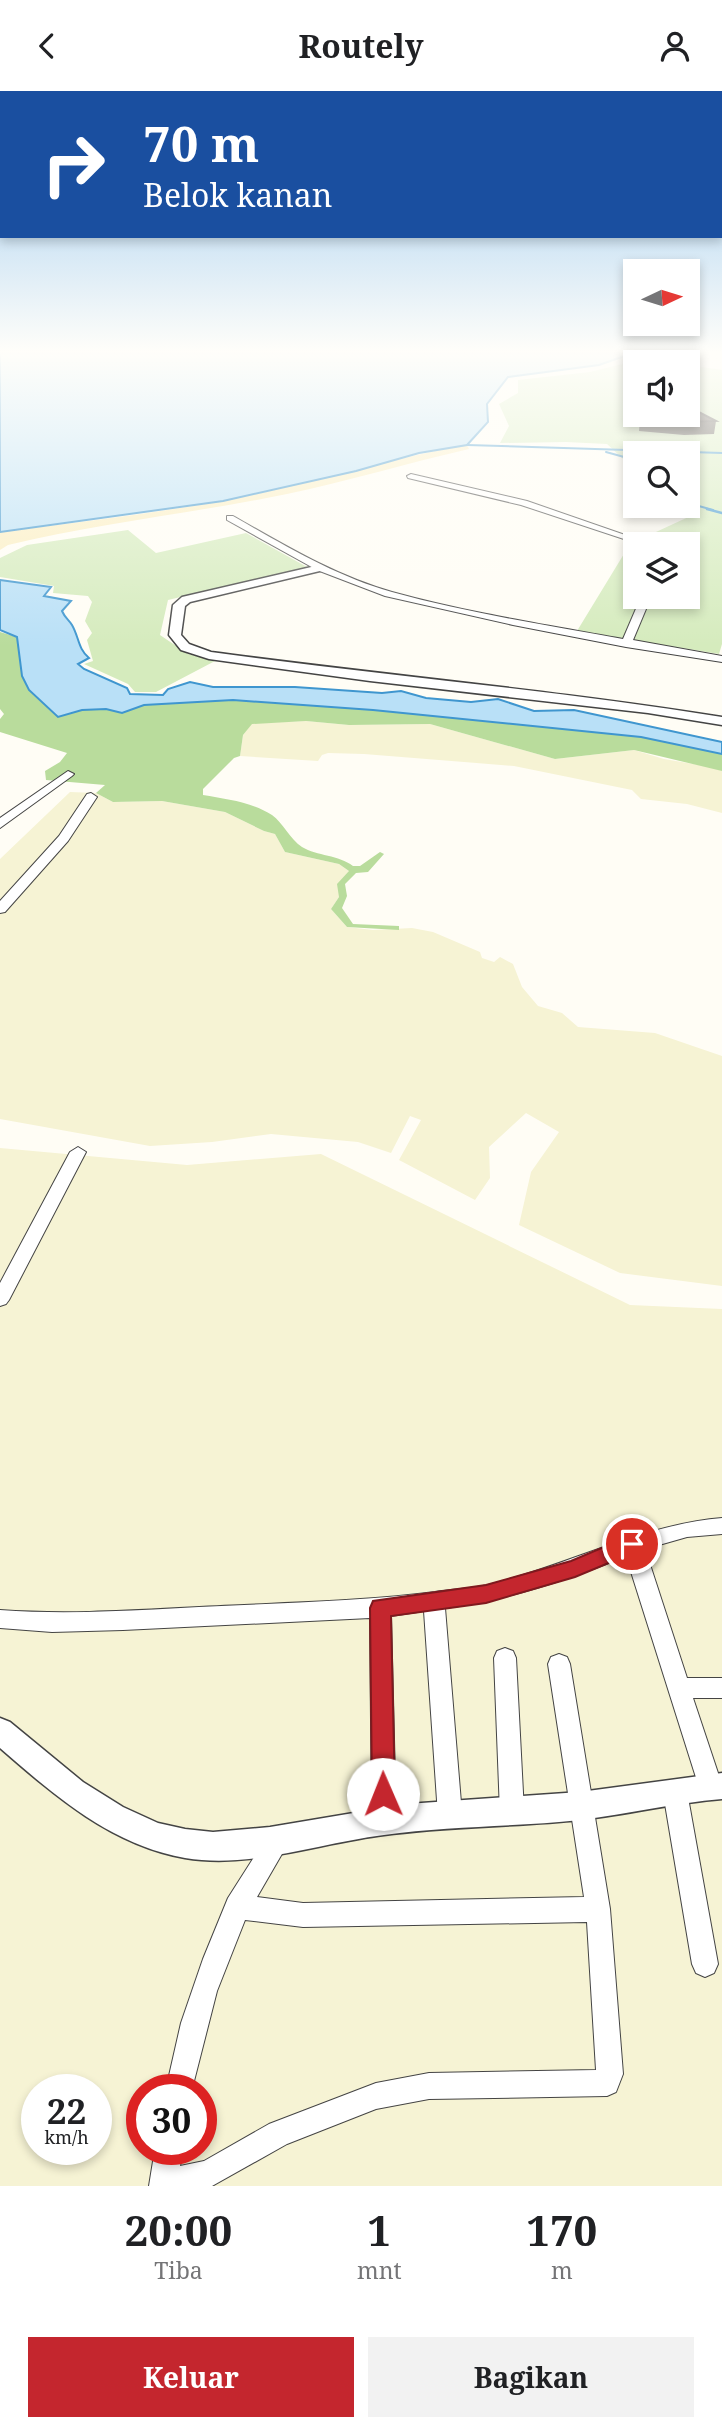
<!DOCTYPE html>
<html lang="id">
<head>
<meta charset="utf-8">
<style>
  :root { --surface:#fff; --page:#f2f2f2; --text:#202124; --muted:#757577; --accent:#c4262e }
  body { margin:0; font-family:"Noto Serif",serif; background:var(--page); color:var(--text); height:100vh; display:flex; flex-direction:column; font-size:26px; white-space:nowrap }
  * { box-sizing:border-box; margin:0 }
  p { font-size:23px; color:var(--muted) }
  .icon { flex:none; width:38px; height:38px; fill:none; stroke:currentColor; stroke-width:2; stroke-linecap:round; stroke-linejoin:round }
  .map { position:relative; height:2095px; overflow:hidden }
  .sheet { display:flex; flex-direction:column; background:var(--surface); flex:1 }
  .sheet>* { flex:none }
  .top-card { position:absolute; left:0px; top:0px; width:723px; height:147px; box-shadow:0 4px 10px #0003; background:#1a4fa0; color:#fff; overflow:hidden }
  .needle { width:46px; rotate:86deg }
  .fabs { position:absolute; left:623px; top:168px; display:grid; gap:14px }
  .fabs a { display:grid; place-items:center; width:77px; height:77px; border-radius:0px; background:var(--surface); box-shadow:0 4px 10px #0003; font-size:35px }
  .speed { position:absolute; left:21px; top:1983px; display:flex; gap:14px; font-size:35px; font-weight:700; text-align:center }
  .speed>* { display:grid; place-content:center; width:91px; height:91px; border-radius:50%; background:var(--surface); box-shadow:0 4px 10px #0003; line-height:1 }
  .speed small { font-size:18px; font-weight:400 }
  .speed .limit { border:10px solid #d22; background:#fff; color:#111 }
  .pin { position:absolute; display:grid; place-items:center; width:60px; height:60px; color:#fff; margin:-30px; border:4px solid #fff; border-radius:50%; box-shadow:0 2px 7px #0007 }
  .me { position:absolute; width:77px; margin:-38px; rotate:359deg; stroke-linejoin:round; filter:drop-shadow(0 0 5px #0008) }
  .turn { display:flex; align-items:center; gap:24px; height:147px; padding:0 28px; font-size:32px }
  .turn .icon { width:91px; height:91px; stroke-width:2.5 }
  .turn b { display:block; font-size:49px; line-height:60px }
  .eta { display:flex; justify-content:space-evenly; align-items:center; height:119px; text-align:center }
  .eta b { font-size:42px; font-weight:700; line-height:49px }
  .cta { display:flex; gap:14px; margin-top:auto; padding:14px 28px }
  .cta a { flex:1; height:80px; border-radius:0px; background:var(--accent); color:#fff; font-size:28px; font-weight:700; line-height:80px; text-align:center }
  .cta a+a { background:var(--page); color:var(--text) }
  header { display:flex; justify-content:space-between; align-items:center; height:91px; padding:0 28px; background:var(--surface); font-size:32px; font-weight:700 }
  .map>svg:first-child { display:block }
  .farmland { fill:#f6f3d4; fill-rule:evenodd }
  .green { fill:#d5ebbd; fill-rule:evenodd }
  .forest { fill:#b9dc9c }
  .sand { fill:#fbeec1 }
  .water { fill:#b9e0f7; stroke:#3f96cf; stroke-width:2 }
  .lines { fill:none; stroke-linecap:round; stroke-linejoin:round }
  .stream-far1 { stroke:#3f96cf; stroke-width:2 }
  .stream { stroke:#3f96cf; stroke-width:2.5 }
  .minor-casing { stroke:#444; stroke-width:2 }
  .tertiary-casing { stroke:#444; stroke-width:3 }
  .minor { fill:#fff; fill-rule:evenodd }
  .tertiary { fill:#fff; fill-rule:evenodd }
  .wall { fill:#4d4742 }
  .building { fill:#5a524d; stroke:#3f3936; stroke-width:2 }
  .route { fill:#c4262e; stroke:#7f191e; stroke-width:2 }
</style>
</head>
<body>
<header><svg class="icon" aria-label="back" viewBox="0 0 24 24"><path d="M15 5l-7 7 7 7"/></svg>Routely<svg class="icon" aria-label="person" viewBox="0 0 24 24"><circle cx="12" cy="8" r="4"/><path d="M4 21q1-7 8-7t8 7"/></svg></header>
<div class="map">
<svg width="722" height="2095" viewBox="0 0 722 2095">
  <rect width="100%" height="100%" fill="#fffdf5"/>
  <path class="farmland" d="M306,630l43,4 81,-1 125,35 79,-9 30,9 47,8 11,4v42l-35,-9 -46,-5 -9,-9 -118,-24 -150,-12 -36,-1 -6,2 -4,6 -78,-5 3,-21 9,-12z
    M70,701l26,1 17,9 49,-1 63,11 39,19 11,3 10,18 54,12 10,7 -10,26 -8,12 16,18 26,3 39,-2 21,4 47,20 2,6 12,4 6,-5 13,7 9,23 16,19 24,7 16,14 77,6 67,23v230l-102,-13 -101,-48 12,-53 28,-40 -33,-19 -37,34 1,31 -15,22 -76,-40 22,-40 -11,-4 -19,37 -33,-11 -87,-8 -59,8 -62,4 -150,-27v-260z
    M0,1057l187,17 134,-11 309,151 92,4v877h-722zM37,1998h59v60h-59zM142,1998h59v60h-59z"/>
  <path class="green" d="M642,268l23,3h-30v53h53v-50l34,5v274l-3,10 -142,-23 53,-87 67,-31 -21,-7h12v-53h-53v17l-28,-26 -41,-2 -66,1 9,-17 -10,-22 19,-11v-13l72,-8zM635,453h53v53h-53z
    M128,439l28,23 90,-20 61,34 -139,33 -8,35 28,19 27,7 -59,31h-21l-7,-8 -44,-20 9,-3 -6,-21 5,-7 -7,-12 7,-19 -4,-6 -35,-3 1,-7 -54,-9v-19l27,-13z"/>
  <path class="forest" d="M0,541l17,5 5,39 7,14 29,27 24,-7 24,-1 16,4 22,-8 89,-5 140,10 268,27 81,17v17l-88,-21 -79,9 -125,-35 -81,1 -43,-4 -54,3 -9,11 -3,21 -6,2 -31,31v6c23,4 49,7 69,20 11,8 18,24 30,32 15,9 37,8 51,19h7l20,-14 4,2 -16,18 -12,1 -11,11 2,12 -5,12 11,16 46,2v4l-52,-3 -16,-18 8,-12 -2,-13 12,-13 -10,-7 -54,-12 -10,-18 -11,-3 -39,-19 -63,-11 -49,1 -17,-9 9,-8 -59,-5 -1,-9 15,-9 7,-9 -67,-21v-13l4,-5 -4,-5z"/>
  <path class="sand" d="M467,354l2,4c-61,14 -121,32 -182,45 -93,19 -187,29 -279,51l-8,5v-18c74,-9 149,-18 222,-31 83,-15 163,-42 245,-56z"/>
  <path class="water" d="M0,262h633l-34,12 -91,12 -21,27 1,18 -21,23 -48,8 -63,18 -133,30 -223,31z
    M0,489l51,7 -7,9 27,5 -9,10c3,7 7,9 10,14 7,12 6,24 17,33l-11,6 6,5 43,19 3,6 33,1 5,-6 22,-7 23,5h82l87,6 19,-2 25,7 45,4 27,-3 36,12 40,-1 148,32v12l-81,-17 -268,-27 -140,-10 -89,5 -22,8 -16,-4 -24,1 -24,7 -29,-27 -7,-14 -5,-39 -17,-7z"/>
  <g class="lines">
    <path class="stream-far1" d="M467,354l255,8
      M606,361l29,8
      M688,412l25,7"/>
    <path class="stream" d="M707,418l15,4"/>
    <g class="minor-casing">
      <path id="minor" d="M411,383l116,27 124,43h-12l-118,-39 -113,-27 -1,-2z
        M227,425h6c51,29 102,60 159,76 76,21 154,33 231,47l18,-42h10l-18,43 89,16v6l-96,-15 -113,-22 -128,-29 -68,-26 -90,-50z
        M68,680l6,3 -2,2 -72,52v-10z
        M91,702l6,4 -29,44 -63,71 -5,1v-12l59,-65 28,-42z
        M78,1056l8,5 -77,148 -3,4 -6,2v-23l70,-131z
        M722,1427v16l-35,3 -42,12 42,129h35v20h-29l29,87 -3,10 -8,3 -8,-3 -4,-8 -73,-231c-58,24 -118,44 -181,52l17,207 -4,8 -8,3 -8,-3 -4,-8 -14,-204 -33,5 5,205 -4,8 -8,3 -8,-3 -4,-8 -2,-203 -247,12 -71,2 -52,-4v-18c82,6 162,-2 244,-5 64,-3 128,-5 191,-13 17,-3 36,-3 53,-7 79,-19 152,-60 234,-67z
        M505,1557l8,3 3,7 8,154 -4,8 -8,3 -8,-3 -4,-8 -6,-154 3,-7z
        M559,1563l8,3 3,7 40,245 13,165 -7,18 -9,4 -178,3 -53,10 -89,35 -75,42h-63l6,-37h28l-3,17 24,-5 65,-37 107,-41 53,-10 167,-3 -9,-148 -284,5 -58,-7 -28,71 -25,98h-26l15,-66 22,-64 25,-61 42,-66 8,-4 8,4 4,8 -33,57 46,6 281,-6 -36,-233 3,-7z
        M675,1690l8,3 4,8 31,172 -4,9 -9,4 -9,-4 -4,-9 -29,-172 4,-8z"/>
    </g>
    <g class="tertiary-casing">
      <path id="tertiary" d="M320,474l6,3 -2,2 -134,32 -5,4 -4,29 8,9 22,8c170,23 342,38 511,65v8l-74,-12 -278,-32 -161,-22 -28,-9 -12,-15 4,-30 9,-8z
        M0,1627l10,4 73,60 40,25 35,16 27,6 28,3 57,-5 137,-23 173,-12 142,-19v26c-48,4 -94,15 -142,21 -65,7 -131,6 -196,15 -65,8 -133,34 -199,23 -74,-13 -131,-63 -185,-110z"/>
    </g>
    <use href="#minor" class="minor"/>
    <use href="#tertiary" class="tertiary"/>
  </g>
  <path class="wall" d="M640,328l76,2 -2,13 -30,1 -45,-4z"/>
  <path class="building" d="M688,317l5,1 23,12 -30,1 -46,-3 7,-4h41z"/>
  <linearGradient id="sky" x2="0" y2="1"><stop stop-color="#95c6ee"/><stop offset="0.47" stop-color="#fffefa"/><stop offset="1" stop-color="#fffefa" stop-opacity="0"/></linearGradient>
  <rect width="722" height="555" fill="url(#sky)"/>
  <path class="route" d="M632,1444l8,3 3,6 -3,6 -65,27 -89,26 -95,13 4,178 -3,8 -9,3 -8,-3 -3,-8 -2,-186 3,-7 113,-16 85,-24z"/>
</svg>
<div class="fabs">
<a><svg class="needle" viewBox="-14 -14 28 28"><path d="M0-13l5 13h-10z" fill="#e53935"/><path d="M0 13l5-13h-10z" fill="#757577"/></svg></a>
<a><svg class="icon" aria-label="sound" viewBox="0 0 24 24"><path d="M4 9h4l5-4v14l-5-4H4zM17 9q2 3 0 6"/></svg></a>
<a><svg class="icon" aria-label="search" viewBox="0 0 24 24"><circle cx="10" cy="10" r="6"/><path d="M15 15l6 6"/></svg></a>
<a><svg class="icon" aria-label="layers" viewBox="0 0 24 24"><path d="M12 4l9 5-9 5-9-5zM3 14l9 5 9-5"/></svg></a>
</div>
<div class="speed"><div>22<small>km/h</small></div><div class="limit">30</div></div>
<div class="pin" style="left:632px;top:1453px;background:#d93025"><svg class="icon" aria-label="arrive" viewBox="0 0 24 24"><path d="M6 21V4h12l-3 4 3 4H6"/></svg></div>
<svg class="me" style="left:383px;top:1703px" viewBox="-20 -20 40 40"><circle r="19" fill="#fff"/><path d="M0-13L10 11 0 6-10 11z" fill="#c4262e"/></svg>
<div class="top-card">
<div class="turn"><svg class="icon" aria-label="right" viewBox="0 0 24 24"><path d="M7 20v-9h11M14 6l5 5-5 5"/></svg><div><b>70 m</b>Belok kanan</div></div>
</div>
</div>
<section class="sheet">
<div class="eta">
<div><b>20:00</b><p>Tiba</p></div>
<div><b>1</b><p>mnt</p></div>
<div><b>170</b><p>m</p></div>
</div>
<div class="cta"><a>Keluar</a><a>Bagikan</a></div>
</section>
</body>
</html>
